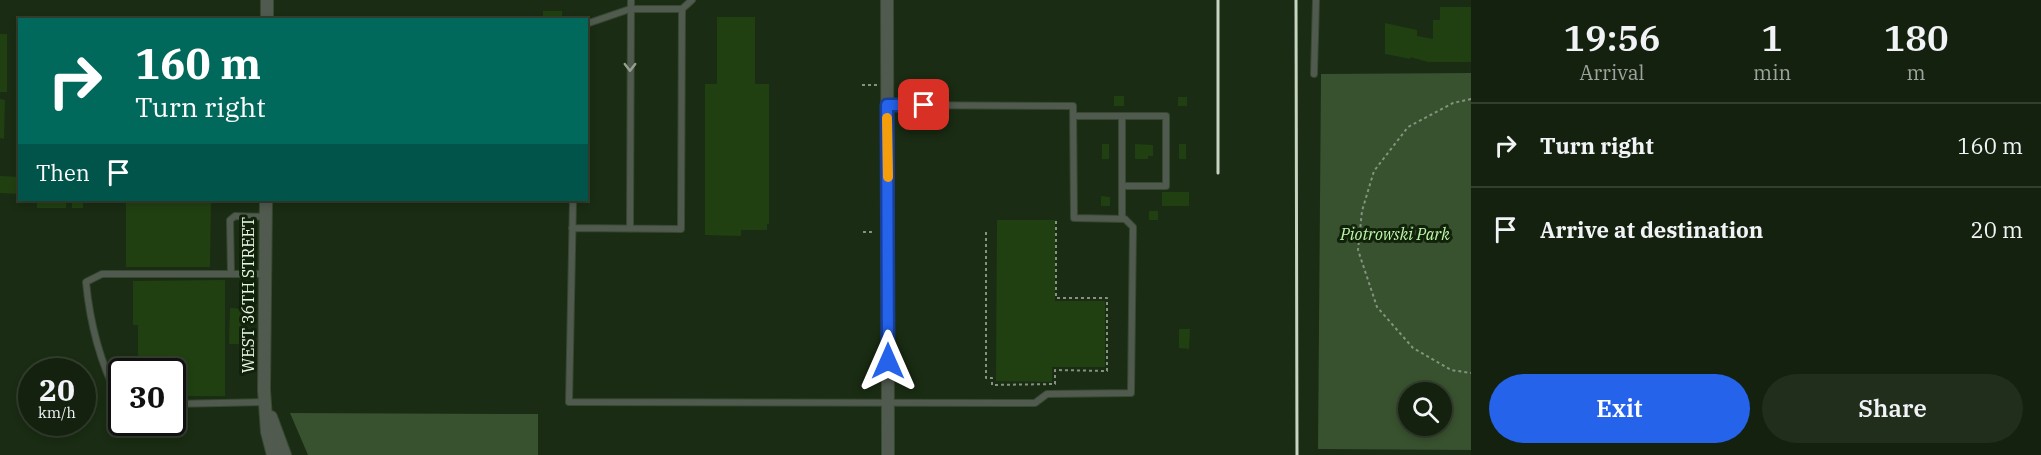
<!DOCTYPE html>
<html lang="en">
<head>
<meta charset="utf-8">
<style>
  :root { --surface:#14210e; --page:#212e1c; --text:#f1f3f6; --muted:#9da39e; --line:#333e2e; --accent:#2563eb }
  body { margin:0; font-family:"IBM Plex Serif",serif; background:var(--page); color:var(--text); height:100vh; display:flex; flex-direction:column; font-size:22px; white-space:nowrap }
  * { box-sizing:border-box; margin:0 }
  p { font-size:20px; color:var(--muted) }
  .icon { flex:none; width:33px; height:33px; fill:none; stroke:currentColor; stroke-width:2; stroke-linecap:round; stroke-linejoin:round }
  .map { position:relative; flex:1; overflow:hidden }
  .drawer { display:flex; flex-direction:column; background:var(--surface); width:570px }
  .drawer>* { flex:none }
  .guide { position:absolute; left:18px; top:18px; width:570px; height:183px; border-radius:0px; box-shadow:0 3px 9px #0003,0 0 0 2px var(--line); background:#00695c; color:#fff; overflow:hidden }
  .buttons { position:absolute; left:1398px; top:382px; display:grid; gap:12px }
  .buttons a { display:grid; place-items:center; width:54px; height:54px; border-radius:50%; background:var(--surface); box-shadow:0 3px 9px #0003,0 0 0 2px var(--line); font-size:30px }
  .speed { position:absolute; left:18px; top:358px; display:flex; gap:12px; font-size:30px; font-weight:700; text-align:center }
  .speed>* { display:grid; place-content:center; width:78px; height:78px; border-radius:50%; background:var(--surface); box-shadow:0 3px 9px #0003,0 0 0 2px var(--line); line-height:1 }
  .speed small { font-size:15px; font-weight:400 }
  .speed .limit { border:3px solid #111; border-radius:9px; background:#fff; color:#111 }
  .pin { position:absolute; display:grid; place-items:center; width:51px; height:51px; color:#fff; margin:-26px; border-radius:12px; box-shadow:0 3px 9px #0006 }
  .me { position:absolute; width:66px; margin:-33px; rotate:0deg; stroke-linejoin:round; filter:drop-shadow(0 0 4px #0008) }
  .turn { display:flex; align-items:center; gap:21px; height:126px; padding:0 18px; font-size:27px }
  .turn .icon { width:78px; height:78px; stroke-width:2.5 }
  .turn b { display:block; font-size:42px; line-height:51px }
  .then { display:flex; align-items:center; height:57px; padding:0 18px; background:#0003; gap:12px; font-size:22px }
  .eta { display:flex; justify-content:space-evenly; align-items:center; height:102px; text-align:center }
  .eta b { font-size:36px; font-weight:600; line-height:42px }
  .button { display:flex; gap:12px; margin-top:auto; padding:12px 18px }
  .button a { flex:1; height:69px; border-radius:36px; background:var(--accent); color:#fff; font-size:24px; font-weight:600; line-height:69px; text-align:center }
  .button a+a { background:var(--page); color:var(--text) }
  ul { padding:0; list-style:none }
  li { display:flex; align-items:center; gap:18px; height:84px; padding:0 18px; border-top:2px solid var(--line) }
  li div { flex:1 }
  li b { display:block; font-size:22px }
  li em { font-style:normal }
  main { display:flex; flex:1; min-height:0 }
  .map>svg:first-child { display:block }
  .green { fill:#38512e; fill-rule:evenodd }
  .building { fill:#204011 }
  .lines { fill:none; stroke-linecap:round; stroke-linejoin:round }
  .lane-casing { stroke:#374831; stroke-width:8 }
  .street-casing { stroke:#374831; stroke-width:14 }
  .path { stroke:#84937e; stroke-width:2; stroke-dasharray:3 3; stroke-linecap:butt }
  .lane { stroke:#515a4e; stroke-width:6 }
  .street { stroke:#515a4e; stroke-width:12 }
  .rail { stroke:#c7d4c2; stroke-width:3 }
  .oneway { stroke:#96a092 }
  .route-casing { stroke:#184099; stroke-width:15 }
  .route { stroke:#2563eb; stroke-width:10 }
  .slow { stroke:#f59e0b; stroke-width:10 }
  .labels { text-anchor:middle; stroke-width:6; stroke-linejoin:round; paint-order:stroke }
  .park-label { font-size:16px; font-style:italic; fill:#c0f6ac; stroke:#11220a }
  .street-label { font-size:16px; fill:#eaf6e6; stroke:#11220a }
</style>
</head>
<body>
<main>
<div class="map">
<svg width="1471" height="455" viewBox="0 0 1471 455">
  <rect width="100%" height="100%" fill="#1a2c13"/>
  <path class="green" d="M1471,73v377l-153,-1 3,-375zM1408,393h34v33h-34z
    M290,413l248,1v41h-230z"/>
  <path class="building" d="M1440,7h31v55h-43l-18,-5 1,2 -26,-5v-31l32,7v6l16,3v-19h7z
    M543,11h19v9h-19z
    M717,17h38v67h14v140h-2v6h-26v6l-36,-1v-151h12z
    M0,34h7v58h-7z
    M1114,96h10v10h-10z
    M1178,97h9v9h-9z
    M0,99l5,1 -1,39 -4,-1z
    M1102,144h7v15h-7z
    M1135,144l18,1v11h-5v3h-13z
    M1179,144h7v15h-7z
    M0,176l20,1v17l-20,-1z
    M1162,192h27v14h-27z
    M1101,196l9,1v9h-9z
    M37,200h29v8h-29z
    M72,200h11v8h-11z
    M126,200h85l-1,67h-84z
    M1149,211h9v9h-9z
    M997,220h58v81h50v66h-53v15l-56,-1z
    M225,280v116h-53v-24h-34v-47h-5v-44z
    M230,308l16,1 -1,35h-16z
    M1179,329h11l-1,20 -10,-1z"/>
  <g class="lines">
    <g class="lane-casing">
      <path id="lane" d="M682,9l10,-9
        M20,38v96
        M1314,74l2,-74
        M1073,116h49v103
        M1122,186h44v-70h-44
        M573,200l-4,202 466,1 12,-9 84,-1 2,-166 -8,-8 -51,-1 -1,-112 -186,-1
        M572,228l109,1 1,-220h-52l-44,15
        M630,229l1,-229
        M231,274l-1,-54 5,-4 31,1
        M122,399l-4,-2c-19,-37 -28,-73 -32,-115l16,-8h163
        M172,404l92,-2"/>
    </g>
    <g class="street-casing">
      <path id="street" d="M887,0l1,455
        M267,20v-20
        M266,200l-2,190 3,42 6,23
        M271,417l14,38"/>
    </g>
    <path class="path" d="M862,85h16
      M1471,99l-18,4 -45,24 -34,44 -12,40 -4,39 19,57 36,41 38,22 20,3
      M863,232h12
      M986,232v146h6v7l63,-1v-14l52,1v-73h-51v-77"/>
    <use href="#lane" class="lane"/>
    <use href="#street" class="street"/>
    <path class="rail" d="M1218,0v173
      M1296,0l1,455"/>
  </g>
  <defs><path id="oneway-chevron" d="M-2-3.5L2.5 0L-2 3.5" fill="none" stroke-width="1.6" stroke-linecap="round" stroke-linejoin="round" transform="scale(1.5)"/></defs>
  <use class="oneway" href="#oneway-chevron" transform="translate(630 67) rotate(90)"/>
  <g class="lines">
    <g class="route-casing">
      <path id="route" d="M888,361l-1,-256h37"/>
    </g>
    <use href="#route" class="route"/>
    <path class="slow" d="M887,118l1,59"/>
  </g>
  <g class="labels">
    <g class="park-label">
      <text x="1395" y="240">Piotrowski Park</text>
    </g>
    <g class="street-label">
      <text transform="translate(248 295) rotate(-90)" y="6">WEST 36TH STREET</text>
    </g>
  </g>
</svg>
<div class="buttons">
<a><svg class="icon" aria-label="search" viewBox="0 0 24 24"><circle cx="10" cy="10" r="6"/><path d="M15 15l6 6"/></svg></a>
</div>
<div class="speed"><div>20<small>km/h</small></div><div class="limit">30</div></div>
<div class="pin" style="left:924px;top:105px;background:#d93025"><svg class="icon" aria-label="arrive" viewBox="0 0 24 24"><path d="M6 21V4h12l-3 4 3 4H6"/></svg></div>
<svg class="me" style="left:888px;top:361px" viewBox="-20 -20 40 40"><path d="M0-17L14 15 0 8-14 15z" fill="#2563eb" stroke="#fff" stroke-width="4"/></svg>
<div class="guide">
<div class="turn"><svg class="icon" aria-label="right" viewBox="0 0 24 24"><path d="M7 20v-9h11M14 6l5 5-5 5"/></svg><div><b>160 m</b>Turn right</div></div>
<div class="then">Then<svg class="icon" aria-label="arrive" viewBox="0 0 24 24"><path d="M6 21V4h12l-3 4 3 4H6"/></svg></div>
</div>
</div>
<section class="drawer">
<div class="eta">
<div><b>19:56</b><p>Arrival</p></div>
<div><b>1</b><p>min</p></div>
<div><b>180</b><p>m</p></div>
</div>
<ul>
<li><svg class="icon" aria-label="right" viewBox="0 0 24 24"><path d="M7 20v-9h11M14 6l5 5-5 5"/></svg><div><b>Turn right</b></div><em>160 m</em></li>
<li><svg class="icon" aria-label="arrive" viewBox="0 0 24 24"><path d="M6 21V4h12l-3 4 3 4H6"/></svg><div><b>Arrive at destination</b></div><em>20 m</em></li>
</ul>
<div class="button"><a>Exit</a><a>Share</a></div>
</section>
</main>
</body>
</html>
